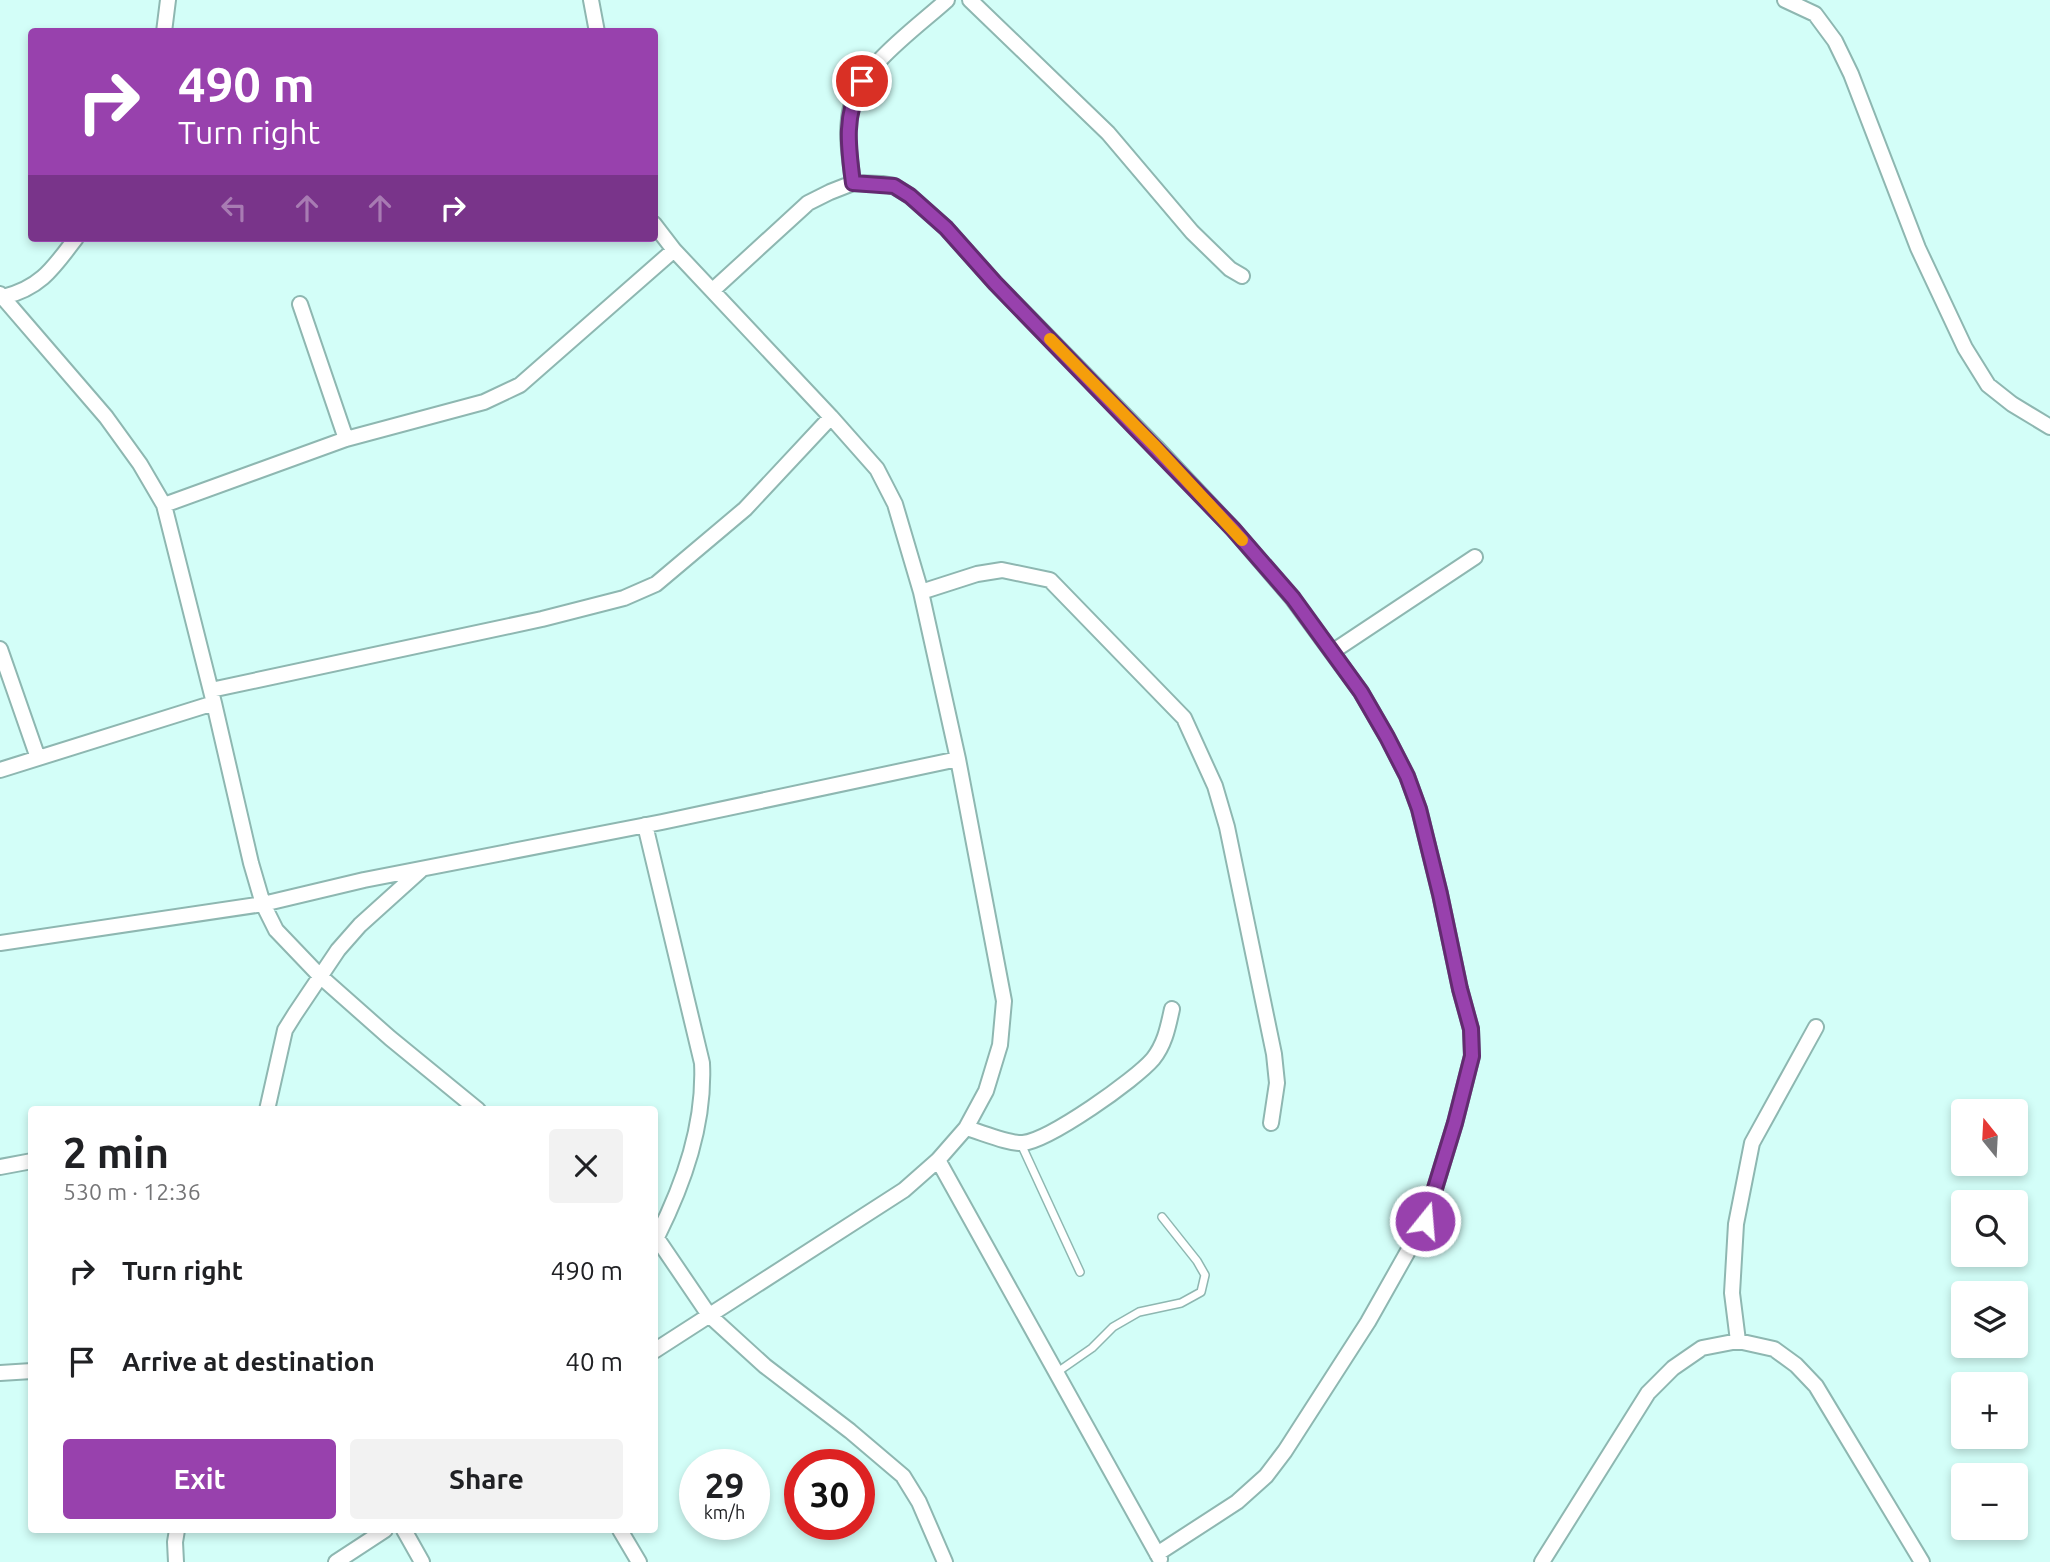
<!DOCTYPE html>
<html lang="en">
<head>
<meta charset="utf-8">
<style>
  :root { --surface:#fff; --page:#f2f2f2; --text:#202124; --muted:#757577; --accent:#9841ad }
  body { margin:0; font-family:Ubuntu,sans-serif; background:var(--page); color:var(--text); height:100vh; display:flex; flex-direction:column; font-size:26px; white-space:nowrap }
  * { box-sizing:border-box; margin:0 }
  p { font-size:23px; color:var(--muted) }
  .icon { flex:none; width:38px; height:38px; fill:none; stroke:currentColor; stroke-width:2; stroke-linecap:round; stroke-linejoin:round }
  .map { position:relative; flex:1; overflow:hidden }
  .sheet { position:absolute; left:28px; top:1106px; width:630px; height:427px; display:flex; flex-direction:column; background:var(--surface); border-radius:7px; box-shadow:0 4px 10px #0003 }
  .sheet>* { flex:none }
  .hud { position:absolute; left:28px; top:28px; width:630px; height:214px; border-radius:7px; box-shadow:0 4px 10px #0003; background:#9841ad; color:#fff; overflow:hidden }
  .needle { width:46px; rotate:342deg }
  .fabs { position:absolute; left:1951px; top:1099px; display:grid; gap:14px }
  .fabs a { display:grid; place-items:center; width:77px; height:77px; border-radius:7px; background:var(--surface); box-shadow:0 4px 10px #0003; font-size:35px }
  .speed { position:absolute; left:679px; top:1449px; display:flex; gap:14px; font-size:35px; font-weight:700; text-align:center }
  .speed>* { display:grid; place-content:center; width:91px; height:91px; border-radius:50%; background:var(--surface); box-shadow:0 4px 10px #0003; line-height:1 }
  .speed small { font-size:18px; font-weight:400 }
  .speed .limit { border:10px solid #d22; background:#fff; color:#111 }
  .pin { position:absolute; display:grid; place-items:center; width:60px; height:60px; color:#fff; margin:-30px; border:4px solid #fff; border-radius:50%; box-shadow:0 2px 7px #0007 }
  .me { position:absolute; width:77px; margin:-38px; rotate:17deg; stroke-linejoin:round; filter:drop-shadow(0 0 5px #0008) }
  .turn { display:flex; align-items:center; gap:24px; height:147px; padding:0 35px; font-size:32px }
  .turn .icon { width:91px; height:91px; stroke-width:2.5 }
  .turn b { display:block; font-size:49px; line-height:60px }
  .lanes { display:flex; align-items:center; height:66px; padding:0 35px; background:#0003; justify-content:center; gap:35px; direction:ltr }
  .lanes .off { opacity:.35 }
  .round { display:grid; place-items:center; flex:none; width:74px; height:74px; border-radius:7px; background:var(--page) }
  .summary { display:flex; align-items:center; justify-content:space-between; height:119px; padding:0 35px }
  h1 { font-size:42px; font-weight:600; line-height:52px }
  .cta { display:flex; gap:14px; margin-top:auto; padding:14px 35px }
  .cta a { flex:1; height:80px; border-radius:7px; background:var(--accent); color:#fff; font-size:28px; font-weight:600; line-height:80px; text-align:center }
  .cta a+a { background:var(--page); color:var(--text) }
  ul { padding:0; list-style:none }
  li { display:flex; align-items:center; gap:21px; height:91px; padding:0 35px }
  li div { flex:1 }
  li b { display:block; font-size:26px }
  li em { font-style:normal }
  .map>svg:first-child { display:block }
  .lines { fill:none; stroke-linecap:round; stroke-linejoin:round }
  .service-casing { stroke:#8eb7b1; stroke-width:10 }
  .minor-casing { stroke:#8eb7b1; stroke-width:18 }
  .service { stroke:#fff; stroke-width:7 }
  .minor { stroke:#fff; stroke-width:14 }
  .route-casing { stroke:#632a70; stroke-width:18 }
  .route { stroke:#9841ad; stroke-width:12 }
  .slow { stroke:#f59e0b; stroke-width:12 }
</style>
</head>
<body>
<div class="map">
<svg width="2050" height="1562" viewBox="0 0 2050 1562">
  <rect width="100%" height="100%" fill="#d3fef8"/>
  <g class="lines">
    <g class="service-casing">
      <path id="service" d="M1021,1144l59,128
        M1056,1373l36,-25 21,-21 26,-15 42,-9 20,-11 4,-17 -8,-14 -35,-44"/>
    </g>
    <g class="minor-casing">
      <path id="minor" d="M591,0l6,32
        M970,0l138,133 84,99 38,37 12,7
        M1785,0l30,14 20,27 16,33 67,174 47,100 23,37 24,19 38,23
        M164,32l4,-32
        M853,183c-3,-25 -8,-51 -2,-76 9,-40 65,-79 96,-107
        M654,224l20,26 157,167 46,52 18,35 26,88 37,167 46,242 -4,44 -14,46 -20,37 -28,32 -34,30 -250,161
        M713,290l95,-87 22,-11 23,-9 29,1 12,2 16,10 36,32 49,55 161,164 77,82 59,69 69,94 26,45 20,39 12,33 21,85 20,95 11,40 1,27 -17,67 -30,98 -57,101 -83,129 -19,25 -29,26 -80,52
        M0,294l106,123 34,47 24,41 50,198 37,160 12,41 13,26 44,46 70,62 88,72
        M3,297c38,-9 51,-30 73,-59
        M300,304l46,135
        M164,505l182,-66 138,-37 36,-17 154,-135
        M921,592l56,-18 25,-4 48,10 134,138 31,68 12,41 47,227 3,29 -6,40
        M0,649l38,109
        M1332,652l143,-95
        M211,690l331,-71 82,-21 32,-14 89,-75 86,-92
        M0,770l214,-67
        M645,825l57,238c3,61 -18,120 -45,174
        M0,943l263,-39 101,-24 298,-58 296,-63
        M267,1110l18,-80 10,-16 43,-64 22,-25 61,-55
        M966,1128c15,4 43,16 57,15 27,-3 112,-63 130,-84 12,-15 15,-32 19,-50
        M938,1160l222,399
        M0,1167l32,-6
        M654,1234l55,81 56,51 85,65 53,45 16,26 26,60
        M1738,1341l-6,-48 4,-69 16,-81 64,-116
        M0,1373l32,-2
        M404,1530l18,32
        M620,1530l19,32
        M176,1562l-1,-20 2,-12
        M336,1562l49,-32
        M1542,1562l106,-169 25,-25 29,-20 36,-7 36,8 22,16 20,21 106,176"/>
    </g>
    <use href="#service" class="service"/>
    <use href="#minor" class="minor"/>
  </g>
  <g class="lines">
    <g class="route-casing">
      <path id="route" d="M862,81c-18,35 -14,64 -9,102l41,3 16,10 36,32 49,55 238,246 60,69 68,94 26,45 20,39 12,33 21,85 20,95 11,40 1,27 -17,67 -30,98"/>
    </g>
    <use href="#route" class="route"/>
    <path class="slow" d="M1050,339l106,108 86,93"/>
  </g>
</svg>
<div class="fabs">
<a><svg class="needle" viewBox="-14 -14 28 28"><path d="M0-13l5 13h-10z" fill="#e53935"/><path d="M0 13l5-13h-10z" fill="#757577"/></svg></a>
<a><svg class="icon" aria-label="search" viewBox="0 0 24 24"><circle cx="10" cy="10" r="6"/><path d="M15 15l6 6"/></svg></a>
<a><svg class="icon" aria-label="layers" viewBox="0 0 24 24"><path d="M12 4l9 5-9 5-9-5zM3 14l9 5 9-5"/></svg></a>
<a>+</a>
<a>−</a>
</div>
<div class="speed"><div>29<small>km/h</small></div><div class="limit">30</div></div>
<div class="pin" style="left:862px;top:81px;background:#d93025"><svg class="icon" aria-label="arrive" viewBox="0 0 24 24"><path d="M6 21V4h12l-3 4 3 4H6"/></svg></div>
<svg class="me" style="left:1425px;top:1221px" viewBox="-20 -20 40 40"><circle r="17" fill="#9841ad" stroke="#fff" stroke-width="3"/><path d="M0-11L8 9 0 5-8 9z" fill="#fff"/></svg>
<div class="hud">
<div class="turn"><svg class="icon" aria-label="right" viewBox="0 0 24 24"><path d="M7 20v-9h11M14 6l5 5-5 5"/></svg><div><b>490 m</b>Turn right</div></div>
<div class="lanes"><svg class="icon off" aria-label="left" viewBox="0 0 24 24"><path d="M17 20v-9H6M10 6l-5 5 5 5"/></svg><svg class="icon off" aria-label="ahead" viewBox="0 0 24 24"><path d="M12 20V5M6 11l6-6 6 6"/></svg><svg class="icon off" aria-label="ahead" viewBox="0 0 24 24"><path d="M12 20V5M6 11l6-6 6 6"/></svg><svg class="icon" aria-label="right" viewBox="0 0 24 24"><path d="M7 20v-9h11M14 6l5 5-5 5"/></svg></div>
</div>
<section class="sheet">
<div class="summary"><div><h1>2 min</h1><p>530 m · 12:36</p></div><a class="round"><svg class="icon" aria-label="close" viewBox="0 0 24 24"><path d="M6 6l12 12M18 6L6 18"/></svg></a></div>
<ul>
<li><svg class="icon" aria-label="right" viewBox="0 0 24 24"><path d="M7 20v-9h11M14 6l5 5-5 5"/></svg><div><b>Turn right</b></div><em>490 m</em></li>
<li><svg class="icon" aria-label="arrive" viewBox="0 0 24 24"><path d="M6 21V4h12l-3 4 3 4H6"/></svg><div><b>Arrive at destination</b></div><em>40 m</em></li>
</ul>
<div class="cta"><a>Exit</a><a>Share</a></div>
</section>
</div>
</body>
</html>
